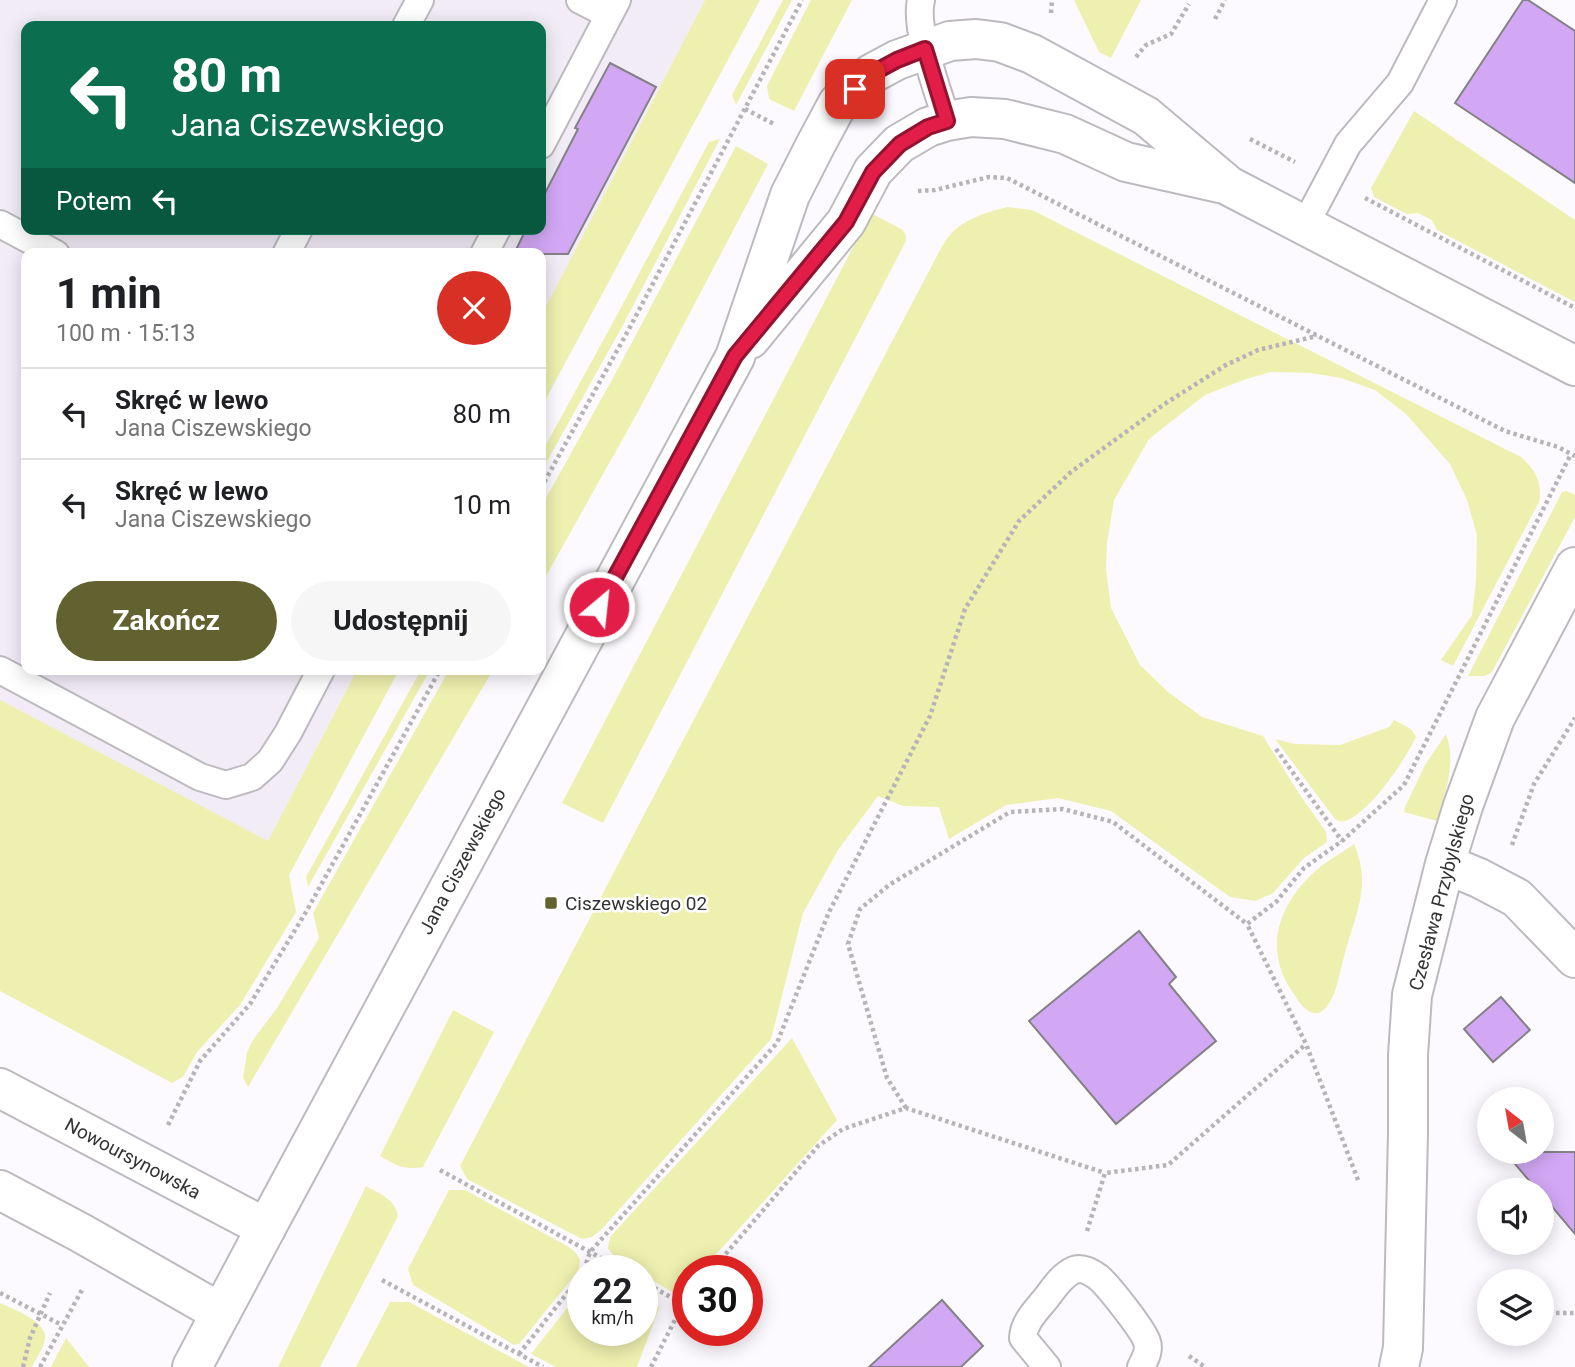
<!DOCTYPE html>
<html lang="pl">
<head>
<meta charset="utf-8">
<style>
  :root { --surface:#fff; --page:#f6f6f6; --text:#202124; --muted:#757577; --line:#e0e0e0; --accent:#61622f }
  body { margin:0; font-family:Roboto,sans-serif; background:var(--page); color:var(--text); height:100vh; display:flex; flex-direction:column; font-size:26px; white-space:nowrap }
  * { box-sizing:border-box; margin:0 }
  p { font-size:23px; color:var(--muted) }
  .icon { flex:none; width:38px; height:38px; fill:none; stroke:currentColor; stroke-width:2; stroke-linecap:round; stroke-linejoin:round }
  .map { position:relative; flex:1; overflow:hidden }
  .drawer { position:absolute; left:21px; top:248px; width:525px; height:427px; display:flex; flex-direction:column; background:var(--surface); border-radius:14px; box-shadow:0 4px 18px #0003 }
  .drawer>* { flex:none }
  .hud { position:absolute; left:21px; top:21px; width:525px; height:214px; border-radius:14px; box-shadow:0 4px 18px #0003; background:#0b6e4f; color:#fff; overflow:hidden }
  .needle { width:46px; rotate:329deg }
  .fabs { position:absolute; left:1477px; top:1087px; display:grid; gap:14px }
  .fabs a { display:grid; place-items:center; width:77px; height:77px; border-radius:50%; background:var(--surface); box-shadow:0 4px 18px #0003; font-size:35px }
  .speed { position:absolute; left:567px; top:1255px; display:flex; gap:14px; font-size:35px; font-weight:700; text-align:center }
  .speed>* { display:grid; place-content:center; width:91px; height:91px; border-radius:50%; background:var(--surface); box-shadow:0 4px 18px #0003; line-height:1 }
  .speed small { font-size:18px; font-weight:400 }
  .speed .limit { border:10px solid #d22; background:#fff; color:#111 }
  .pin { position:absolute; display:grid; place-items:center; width:60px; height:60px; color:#fff; margin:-30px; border-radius:14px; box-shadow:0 4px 10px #0006 }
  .me { position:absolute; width:77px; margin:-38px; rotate:28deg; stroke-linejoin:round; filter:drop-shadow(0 0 5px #0008) }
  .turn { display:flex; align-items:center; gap:24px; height:147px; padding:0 35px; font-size:32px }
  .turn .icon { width:91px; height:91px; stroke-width:2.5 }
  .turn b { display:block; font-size:49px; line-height:60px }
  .then { display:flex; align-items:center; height:66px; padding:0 35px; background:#0003; gap:14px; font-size:26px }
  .round { display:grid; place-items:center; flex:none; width:74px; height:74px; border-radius:37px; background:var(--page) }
  .head { display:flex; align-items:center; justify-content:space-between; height:119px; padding:0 35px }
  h1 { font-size:42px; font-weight:700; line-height:52px }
  .primary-button { display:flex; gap:14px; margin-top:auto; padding:14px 35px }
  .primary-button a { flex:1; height:80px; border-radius:42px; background:var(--accent); color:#fff; font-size:28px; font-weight:700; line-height:80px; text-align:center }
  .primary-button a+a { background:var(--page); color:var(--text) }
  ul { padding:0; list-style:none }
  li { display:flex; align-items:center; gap:21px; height:91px; padding:0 35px; border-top:2px solid var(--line) }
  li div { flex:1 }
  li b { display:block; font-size:26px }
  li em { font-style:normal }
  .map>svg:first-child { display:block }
  .built { fill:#f2ecf7; fill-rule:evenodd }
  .green { fill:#eef0af }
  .building { fill:#d2a7f4; stroke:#848286; stroke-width:2 }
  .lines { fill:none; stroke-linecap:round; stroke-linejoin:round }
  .lane-casing { stroke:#bcbabe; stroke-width:30 }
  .street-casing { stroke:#bcbabe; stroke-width:42 }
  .secondary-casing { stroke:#bcbabe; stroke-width:42 }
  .path { stroke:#b6b4b8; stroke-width:4.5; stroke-dasharray:3.5 3.5; stroke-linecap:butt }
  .lane { stroke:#fff; stroke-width:26 }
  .street { stroke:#fff; stroke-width:38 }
  .secondary { stroke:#fff; stroke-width:38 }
  .route-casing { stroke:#92132f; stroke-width:18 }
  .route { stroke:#e11d48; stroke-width:12 }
  .poi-dot { fill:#61622f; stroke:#fff; stroke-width:2.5 }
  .labels { text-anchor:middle; stroke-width:5; stroke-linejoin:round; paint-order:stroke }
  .street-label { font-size:19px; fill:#333234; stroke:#fff }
  .poi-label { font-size:19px; fill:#333234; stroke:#fff; text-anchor:start }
</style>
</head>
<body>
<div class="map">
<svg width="1575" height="1367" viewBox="0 0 1575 1367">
  <rect width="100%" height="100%" fill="#fcfafe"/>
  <path class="built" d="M0,0h705l-164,316v-62h-515v416h331l-179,344 -178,-23zM26,26h515v203h-515z"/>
  <path class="green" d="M705,0h55l-219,408v-92z
    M783,0h9l-56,105 -4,-10z
    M811,0h41l-58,111 -25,-12 -2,-13z
    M1074,0h67l-30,58 -12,-6z
    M1414,111l161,109v82l-138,-72 -5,-10 -14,-7 -11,1 -33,-17 -3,-9z
    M720,139l-97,186 -82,147v-18l76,-139 92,-173z
    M736,146l32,18 -128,244 -99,177v-78l72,-129z
    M1007,207l25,3 489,247c14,12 22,26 18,45l-86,164 -12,-6 31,-45 4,-35 1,-45 -10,-35 -17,-36 -44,-50 -31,-24 -34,-12 -30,-5 -40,-1 -25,7 -41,16 -56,44 -35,61 -7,43 -1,27 5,38 29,57 28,27 34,25 61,19 35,56 28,40 1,10 -23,16 -31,35 -18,8 -25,-4 -119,-86 -53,-13 -52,7 -57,34 -10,-32 -36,-1 -25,-10 -40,54 -35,63 -32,126 -170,191 -9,7 -10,2 -115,-60 -7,-13 480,-916c3,-5 6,-11 10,-15 13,-16 38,-23 57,-28z
    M871,213l32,17 3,6v5l-303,582 -41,-20z
    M1567,491l8,4v22l-83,155 -7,4h-17l94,-184z
    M357,670h42l-110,205 7,37 -56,93 -43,47 -14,25 -11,6 -172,-92v-291l268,141z
    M421,670h9l-122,217 -2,-10z
    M449,670h44l-245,417 -5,-9 4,-26 6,-12 24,-32 42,-70 -6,-25z
    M1394,720l17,9 5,8c-10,22 -47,77 -71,84 -5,1 -6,0 -10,-2l-60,-80 20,5 45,1 49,-18z
    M1446,734c11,30 -1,58 -9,87l-33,-9 1,-5 20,-42z
    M1354,844c5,12 9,27 8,41 -1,22 -13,51 -18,72 -4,13 -6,29 -12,41 -3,6 -8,14 -14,15 -11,2 -19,-11 -24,-19 -30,-41 -18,-85 17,-119 12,-12 29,-21 43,-31z
    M453,1010l41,22 -71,135c-19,3 -26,-1 -43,-11z
    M792,1038l45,82 -135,150h-14v17l-9,9 -37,-22v-4c-12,-1 -28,-12 -34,-22l2,-11z
    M366,1186c14,8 29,13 32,30l-78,151h-42z
    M449,1190h16l104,57 7,6 4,7 -1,10 -60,74 -5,1 -101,-60 -5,-16z
    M583,1288v42h59v-35l16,10 1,3 -22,59h-81l-25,-13z
    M390,1302h19l120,65h-173z
    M0,1303c13,6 43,17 45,32 1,11 -9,23 -13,32h-32z
    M66,1338l23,29h-38z"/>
  <path class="building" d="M1523,0h5l47,31v152l-120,-80z
    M610,63l46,24 -88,167h-54l12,-25h15v-28l37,-72 -3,-1z
    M1139,931l37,46 -7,7 47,57 -100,83 -87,-103z
    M1501,997l29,33 -37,32 -29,-33z
    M1505,1152h70v82l-33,-39v-5h-5z
    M942,1300l41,46 -22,21h-92z"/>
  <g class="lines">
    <g class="lane-casing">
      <path id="lane" d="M580,0l29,15
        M921,0c-7,29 17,91 26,121
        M406,26l14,-26
        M541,145l76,-145
        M0,224l56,30
        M1305,225l43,-81 52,-61 43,-83
        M286,254l13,-25
        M484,254l13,-25
        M0,670l200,107 26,8 26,-8 18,-16 18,-28 33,-63
        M1047,1367l-24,-29c1,-17 14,-28 24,-41 7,-9 15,-22 27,-27 8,-3 17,2 24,7 10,8 46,54 49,65 3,9 -2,17 -6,25"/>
    </g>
    <g class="street-casing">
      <path id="street" d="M750,339l96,-117 27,-51 26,-27 29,-17 19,-6 24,-4 34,2 60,15 61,28 98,22
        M1445,864l34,14 38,20 58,60
        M266,1228l469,-871 55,-162 26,-51 22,-41 33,-29 26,-14 53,-19 26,-2 24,3 32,12 114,62 83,70 346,180
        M1399,1367l4,-19 5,-215v-78l4,-60 33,-131 18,-58 32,-88 80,-151"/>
    </g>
    <g class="secondary-casing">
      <path id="secondary" d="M0,1088l266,140 -74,139
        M0,1190l81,43 140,80"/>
    </g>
    <path class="path" d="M1051,13l1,-13
      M1215,19l10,-19
      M1136,57l10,-12 25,-11 18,-30
      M745,109l29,15
      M1250,139l45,23
      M918,191l17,-1 54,-13 18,1 498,253 53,16 17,9
      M1365,198l210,110
      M541,488l88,-159 173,-329
      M1276,749l66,92
      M1512,845l22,-61 41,-66
      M906,1108l-19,-30 -39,-134 12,-35 29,-24 121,-73 53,-3 50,13 134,102
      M168,1125l32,-64 50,-57 56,-92 134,-242
      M440,1170l183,100
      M1358,1180l-52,-136 -59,-120 29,-22 28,-34 38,-27 62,-56 167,-331
      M1087,1231l18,-58 63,-8 138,-121
      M584,1270l6,-18 187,-209 52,-131 101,-196 35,-107 54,-88 52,-49 92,-67 63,-40 32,-15 59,-14
      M712,1270l106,-124 25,-17 63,-21 199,65
      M382,1280l161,87
      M642,1281l41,23 5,-6
      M0,1293l62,32
      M1482,1312h7
      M1542,1313h33
      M519,1354l64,-81
      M1189,1356l16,11
      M23,1367l7,-29 20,-45
      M40,1367l43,-79
      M651,1367l32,-63"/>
    <use href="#lane" class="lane"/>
    <use href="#street" class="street"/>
    <use href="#secondary" class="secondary"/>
  </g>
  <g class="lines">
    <g class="route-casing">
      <path id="route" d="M599,607l136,-251 111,-134 27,-50 27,-28 28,-17 19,-6 -22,-72 -28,11 -26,14 -16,15"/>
    </g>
    <use href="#route" class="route"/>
  </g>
  <rect class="poi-dot" x="544" y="896" width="14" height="14" rx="3.5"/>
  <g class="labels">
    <g class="street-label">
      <text transform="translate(462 861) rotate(-62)" y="7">Jana Ciszewskiego</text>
      <text transform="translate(1441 892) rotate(-75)" y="7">Czesława Przybylskiego</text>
      <text transform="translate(133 1158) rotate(28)" y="7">Nowoursynowska</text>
    </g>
    <g class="poi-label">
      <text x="565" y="910">Ciszewskiego 02</text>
    </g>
  </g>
</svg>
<div class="fabs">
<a><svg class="needle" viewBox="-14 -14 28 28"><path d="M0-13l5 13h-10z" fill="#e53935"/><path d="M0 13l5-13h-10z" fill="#757577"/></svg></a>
<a><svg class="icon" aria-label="sound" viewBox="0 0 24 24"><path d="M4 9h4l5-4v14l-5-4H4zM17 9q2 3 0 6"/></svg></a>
<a><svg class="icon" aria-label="layers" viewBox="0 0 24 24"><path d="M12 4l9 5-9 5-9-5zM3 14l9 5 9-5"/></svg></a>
</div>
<div class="speed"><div>22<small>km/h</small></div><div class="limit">30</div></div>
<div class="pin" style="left:855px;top:89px;background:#d93025"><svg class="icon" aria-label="arrive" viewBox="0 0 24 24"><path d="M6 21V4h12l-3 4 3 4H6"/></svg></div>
<svg class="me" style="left:599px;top:607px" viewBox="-20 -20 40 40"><circle r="17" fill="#e11d48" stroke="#fff" stroke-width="3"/><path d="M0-11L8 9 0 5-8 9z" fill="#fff"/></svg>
<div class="hud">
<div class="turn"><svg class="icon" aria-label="left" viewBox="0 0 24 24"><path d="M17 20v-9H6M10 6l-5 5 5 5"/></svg><div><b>80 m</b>Jana Ciszewskiego</div></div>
<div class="then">Potem<svg class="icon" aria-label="left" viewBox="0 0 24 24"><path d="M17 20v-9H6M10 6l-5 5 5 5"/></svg></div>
</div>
<section class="drawer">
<div class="head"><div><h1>1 min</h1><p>100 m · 15:13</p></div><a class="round" style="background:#d93025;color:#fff"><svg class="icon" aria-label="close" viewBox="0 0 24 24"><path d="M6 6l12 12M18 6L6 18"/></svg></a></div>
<ul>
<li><svg class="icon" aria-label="left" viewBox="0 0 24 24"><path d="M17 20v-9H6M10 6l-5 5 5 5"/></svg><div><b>Skręć w lewo</b><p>Jana Ciszewskiego</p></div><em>80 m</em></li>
<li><svg class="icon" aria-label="left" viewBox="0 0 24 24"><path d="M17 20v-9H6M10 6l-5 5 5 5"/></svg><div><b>Skręć w lewo</b><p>Jana Ciszewskiego</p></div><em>10 m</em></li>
</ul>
<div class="primary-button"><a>Zakończ</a><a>Udostępnij</a></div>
</section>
</div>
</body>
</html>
